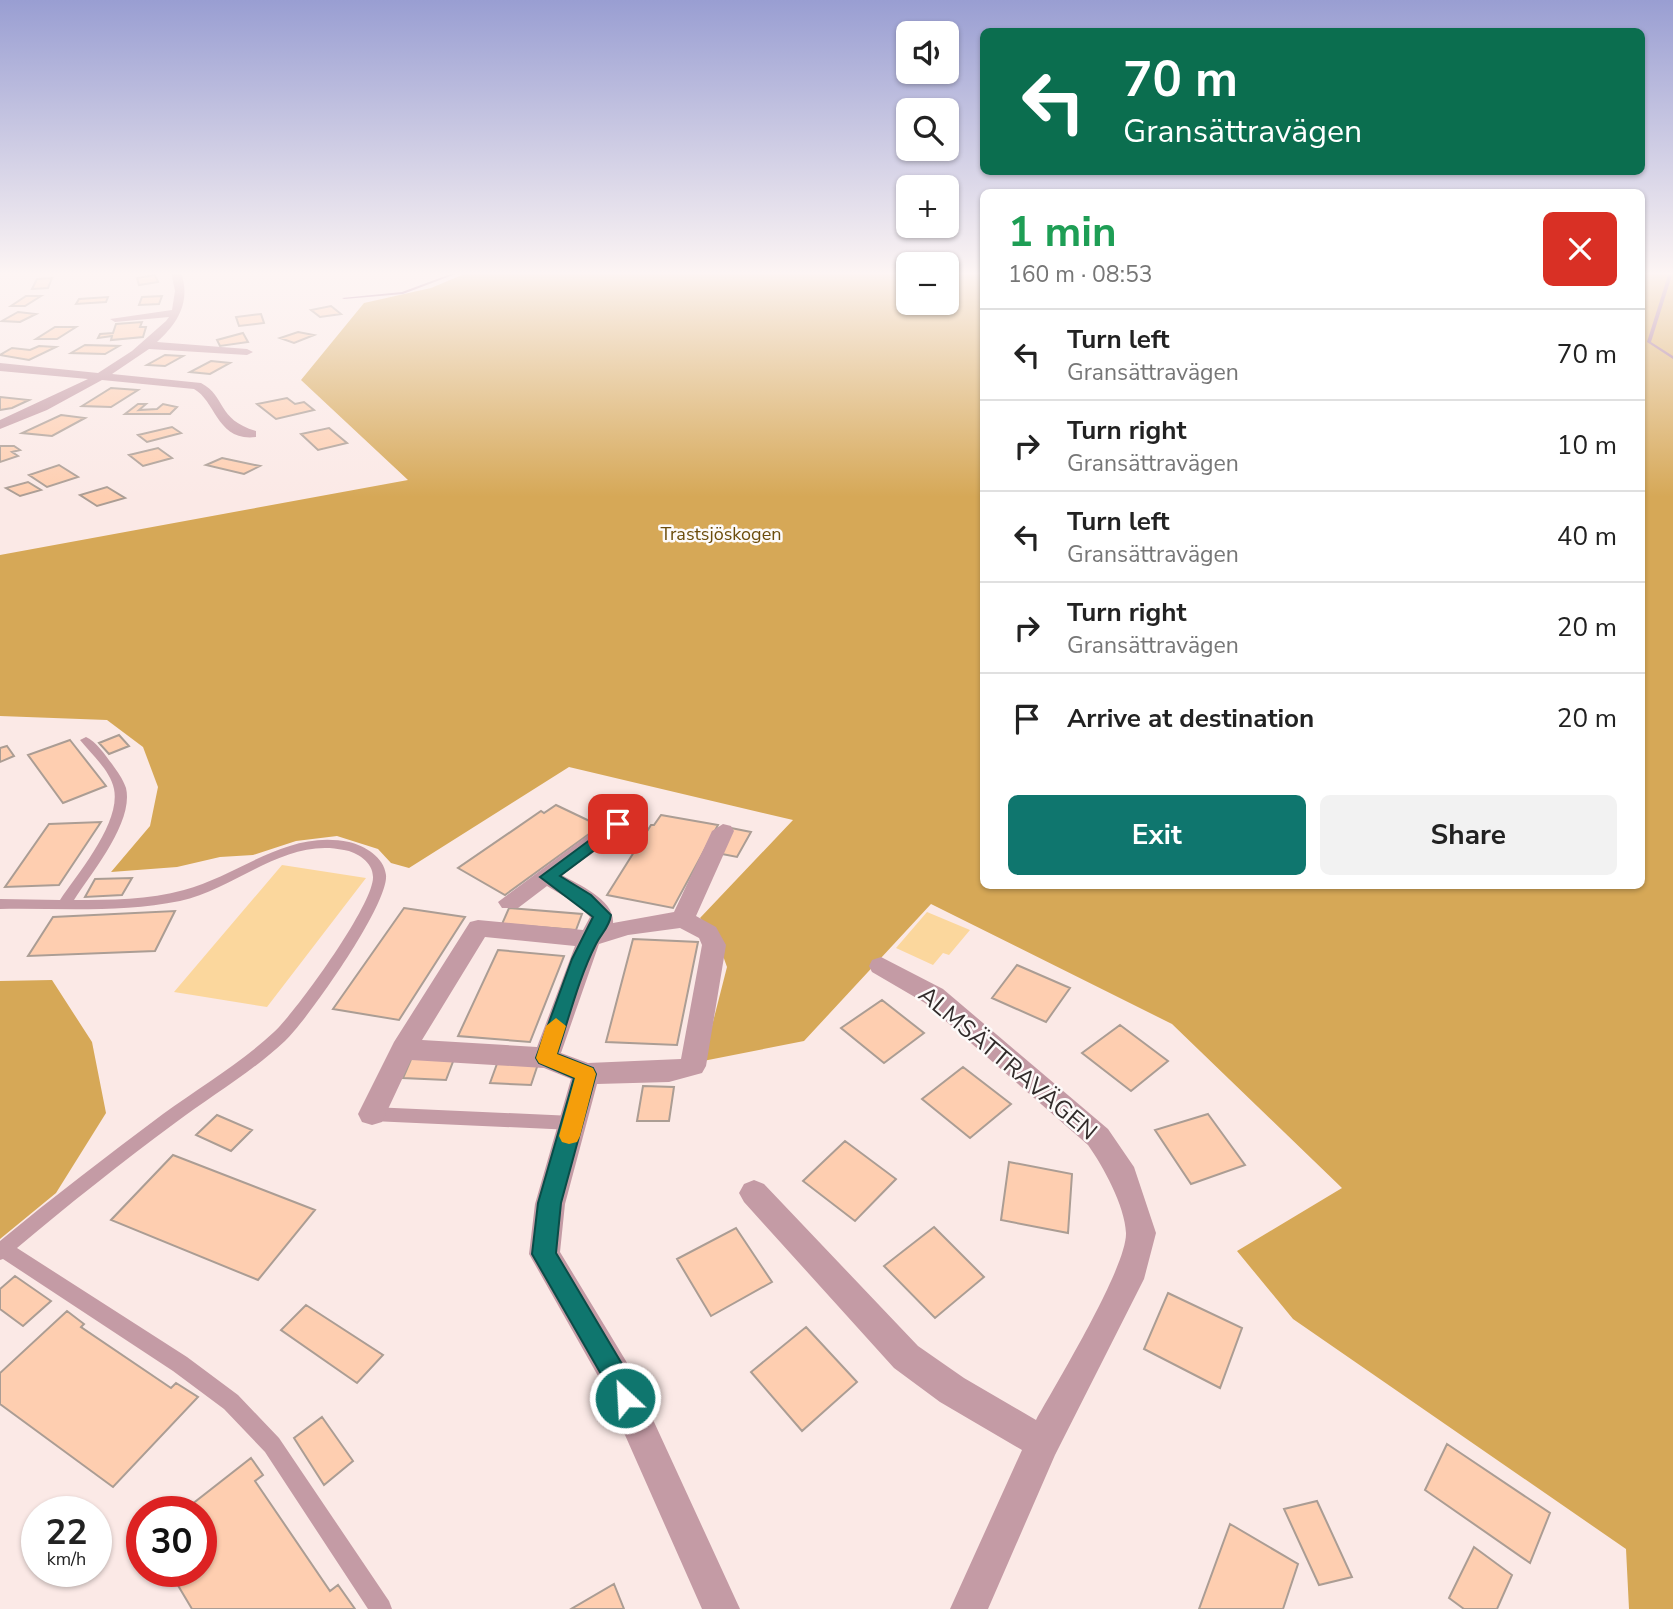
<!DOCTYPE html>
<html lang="en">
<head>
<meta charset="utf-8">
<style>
  :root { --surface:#fff; --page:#f2f2f2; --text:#222; --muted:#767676; --line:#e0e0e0; --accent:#0f766e }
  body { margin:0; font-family:"Nunito Sans",sans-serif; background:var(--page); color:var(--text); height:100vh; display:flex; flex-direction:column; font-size:26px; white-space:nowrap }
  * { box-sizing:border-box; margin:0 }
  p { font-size:23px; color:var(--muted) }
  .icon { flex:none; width:38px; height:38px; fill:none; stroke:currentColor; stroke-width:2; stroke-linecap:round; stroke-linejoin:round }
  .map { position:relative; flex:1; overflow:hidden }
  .sheet { position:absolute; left:980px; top:189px; width:665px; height:700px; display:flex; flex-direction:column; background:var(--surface); border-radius:10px; box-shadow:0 2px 5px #0004 }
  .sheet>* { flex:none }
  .guide { position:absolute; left:980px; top:28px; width:665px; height:147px; border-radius:10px; box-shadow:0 2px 5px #0004; background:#0b6e4f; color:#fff; overflow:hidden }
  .controls { position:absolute; left:896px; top:21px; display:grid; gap:14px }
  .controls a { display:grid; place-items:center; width:63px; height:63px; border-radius:10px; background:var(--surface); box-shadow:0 2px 5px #0004; font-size:35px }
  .speed { position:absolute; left:21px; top:1496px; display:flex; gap:14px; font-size:35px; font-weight:700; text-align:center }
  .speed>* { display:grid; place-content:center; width:91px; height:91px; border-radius:50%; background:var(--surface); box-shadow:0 2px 5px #0004; line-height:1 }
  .speed small { font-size:18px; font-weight:400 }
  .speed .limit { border:10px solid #d22; background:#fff; color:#111 }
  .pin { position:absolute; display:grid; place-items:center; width:60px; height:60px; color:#fff; margin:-30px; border-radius:14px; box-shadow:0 4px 10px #0006 }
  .me { position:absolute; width:77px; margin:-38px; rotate:335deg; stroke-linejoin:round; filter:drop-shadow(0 0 5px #0008) }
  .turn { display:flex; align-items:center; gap:24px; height:147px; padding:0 28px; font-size:32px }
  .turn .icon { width:91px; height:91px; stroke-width:2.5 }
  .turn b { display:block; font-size:49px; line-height:60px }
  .round { display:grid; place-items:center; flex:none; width:74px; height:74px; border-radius:10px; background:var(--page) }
  .headline { display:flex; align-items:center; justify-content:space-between; height:119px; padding:0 28px }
  h1 { font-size:42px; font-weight:700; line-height:52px; color:#1e9e55 }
  .button { display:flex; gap:14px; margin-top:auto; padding:14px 28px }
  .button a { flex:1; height:80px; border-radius:10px; background:var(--accent); color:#fff; font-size:28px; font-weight:700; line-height:80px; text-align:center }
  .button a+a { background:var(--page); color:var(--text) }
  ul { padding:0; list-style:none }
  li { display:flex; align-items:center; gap:21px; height:91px; padding:0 28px; border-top:2px solid var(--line) }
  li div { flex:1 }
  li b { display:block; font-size:26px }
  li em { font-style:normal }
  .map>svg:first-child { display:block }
  .green { fill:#fbd79d }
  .forest { fill:#d6a857 }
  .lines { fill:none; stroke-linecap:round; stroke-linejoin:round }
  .stream { fill:#986489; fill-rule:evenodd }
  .building { fill:#feceb0; stroke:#ab9d94; stroke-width:2 }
  .lane { fill:#c49ba5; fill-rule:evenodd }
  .street { fill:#c49ba5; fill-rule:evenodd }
  .route { fill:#0f766e; stroke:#0a4d48; stroke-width:2 }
  .slow { fill:#f59e0b }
  .labels { text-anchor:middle; stroke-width:5; stroke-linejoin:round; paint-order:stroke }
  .far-park-label { font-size:18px; fill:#6b4c0b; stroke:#fdfaf9 }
  .near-street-label { font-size:24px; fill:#322c2b; stroke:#fdfaf9 }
</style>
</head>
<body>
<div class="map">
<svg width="1673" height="1609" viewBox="0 0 1673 1609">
  <rect width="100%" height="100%" fill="#fbe9e6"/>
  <path class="green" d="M282,865l84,13 -99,129 -93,-15z
    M927,912l43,18 -21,25 -6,-2 -10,12 -37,-17z"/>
  <path class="forest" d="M469,272h439v31h39v-31h36l1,614h658v-614h31v1337h-44l-3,-60 -333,-230 -56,-68 105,-63 -170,-164 -241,-120 -127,137 -101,20 24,-94 -11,-31 -16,-18 93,-98 -224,-53 -160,101 -18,-5 -13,-14 -41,-13 -41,5 -43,14 -33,2 -43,10 -66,5 39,-46 8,-39 -15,-40 -36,-27 -107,-4v-161l408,-75 -107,-100 63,-77 67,-15z
    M52,980l40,62 14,71 -50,80 -56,46v-258z"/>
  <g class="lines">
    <path class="stream" d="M456,272h5l-58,22 -59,5 -2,-1 60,-6z
      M1669,272h4l-22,70 22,14v3l-26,-17z"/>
  </g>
  <path class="building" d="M155,275l3,7 -19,3 -2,-7z
    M52,278l-4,10 -16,1 5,-10z
    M26,296h15l-16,10h-14z
    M162,296l-3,8 -20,1 3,-8z
    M108,297l-2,5 -30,2 3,-5z
    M331,306l10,8 -21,3 -9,-7z
    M18,312l18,2 -16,8 -18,-1z
    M261,314l3,9 -25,3 -3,-9z
    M142,322l-2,5h6l-3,10 -32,3 1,-4 -14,2 2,-4 13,-1 3,-9z
    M55,327h21l-19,12h-21z
    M298,332l16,3 -20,8 -14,-5z
    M243,333l5,9 -28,4 -3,-6z
    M85,345l34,1 -14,8 -34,-1z
    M39,346l17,1 -27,13 -29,-5 12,-7 18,2z
    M165,355l18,1 -18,10 -18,-1z
    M211,361l19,2 -20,11 -20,-2z
    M111,388l27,2 -27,17 -29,-1z
    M0,397l29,3 -17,8 -12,2z
    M287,398l8,6 9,-2 10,8 -38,9 -19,-15z
    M138,404h8l-7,6 18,-1 6,-5 14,3 -7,7h-45z
    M61,415l24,3 -33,18 -30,-3z
    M172,427l9,6 -34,9 -9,-7z
    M329,428l18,15 -29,7 -17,-16z
    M0,446h14l6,4 -8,2 6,4 -18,6z
    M158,448l14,10 -29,8 -14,-11z
    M222,458l38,8 -16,8 -38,-9z
    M59,465l19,12 -31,10 -18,-12z
    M28,482l13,8 -21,6 -14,-8z
    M107,487l18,11 -28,8 -17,-11z
    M119,735l10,11 -20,8 -10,-11z
    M70,740l36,46 -43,17 -35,-48z
    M7,746l7,10 -14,6v-14z
    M610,799l28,14 -14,10 -28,-14z
    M556,805l44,21 -95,69 -47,-27 83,-57 3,2z
    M661,815l57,10 -45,83 -66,-13 44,-70h3z
    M101,822l-42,63 -54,2 44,-63z
    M731,828l20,4 -14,25 -20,-4z
    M132,878l-10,17 -37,2 10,-18z
    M404,908l61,9 -66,103 -66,-11z
    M509,908l73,6 -6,16 -74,-6z
    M175,911l-20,40 -127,5 25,-39z
    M633,939l65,3 -21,103 -71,-3z
    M498,950l66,6 -34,86 -72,-6z
    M1017,965l53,23 -24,34 -54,-24z
    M882,1000l42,33 -40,30 -43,-35z
    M1120,1025l48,36 -37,30 -49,-38z
    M412,1057l42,2 -8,21 -43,-2z
    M498,1061l40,3 -7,21 -41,-2z
    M963,1067l48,37 -41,34 -48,-39z
    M643,1086l31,1 -5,34h-32z
    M1208,1114l37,51 -54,19 -36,-54z
    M217,1115l35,15 -21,21 -35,-16z
    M845,1141l51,38 -41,42 -52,-40z
    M173,1155l142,55 -57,70 -147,-60z
    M1009,1162l63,12 -4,59 -67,-13z
    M934,1227l50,50 -49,41 -51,-52z
    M736,1228l36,54 -61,34 -34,-57z
    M15,1276l36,25 -28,25 -23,-17v-20z
    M1168,1293l74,35 -22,60 -76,-39z
    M306,1305l77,50 -26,28 -76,-53z
    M67,1311l17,13 -3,3 90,61 5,-5 22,14 -85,90 -113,-83v-31z
    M806,1327l51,55 -55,49 -51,-59z
    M322,1417l31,44 -29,24 -30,-47z
    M1447,1444l103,69 -20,50 -105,-73z
    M251,1458l12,17 -8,6 75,110 8,-6 17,24h-163l-22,-37h31v-60h-19z
    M1317,1501l35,76 -33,8 -35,-76z
    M1230,1524l68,40 -15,45h-84z
    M1474,1547l38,28 -15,34h-33l-15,-11z
    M614,1584l10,25h-53z"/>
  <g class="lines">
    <path class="lane" d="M86,737c10,4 19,18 26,27 5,7 11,15 14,24 8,34 -34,84 -52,112 36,0 75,0 110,-10 56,-15 104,-61 165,-48 16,4 35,15 37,33 3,29 -78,144 -101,166 -33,31 -74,55 -110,82 -54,40 -107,82 -158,125l170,109 51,38 41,43 110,163 3,8h-24l-103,-157 -41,-43 -51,-38 -170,-112 -3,1v-19c53,-44 108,-86 163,-127 37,-27 78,-51 111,-82 22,-20 100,-128 99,-155 0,-15 -16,-25 -29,-27 -59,-13 -108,39 -164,51 -59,12 -120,7 -180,8v-10l60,1c18,-27 61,-77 54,-111 -4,-19 -22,-34 -34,-49z
      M372,1107l201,9 6,2 2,5 -2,5 -6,2 -201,-9 -6,-2 -2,-5 2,-5z"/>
    <path class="street" d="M171,272h10c10,30 -3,51 -24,70l90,7 6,3 -6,3 -98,-6 -37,25 89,9c26,14 15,36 55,48v6c-39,5 -40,-36 -62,-48l-92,-9 -55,30 -47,19v-9l88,-41 -88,-8v-8l98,10 34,-22 34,-30 3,-4 -54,5 -5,-3 62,-9 3,-19z
      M618,817l11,7 -3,5 -64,46c17,10 53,25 51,48l61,-11 38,-81 11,-7 8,2 3,5 -38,85 20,11 10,18 -20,121 -4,7 -33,9 -72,2 -32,120 -5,48 66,109 114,248h-38l-100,-226 -73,-129 6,-50 36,-125 -27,-11 -133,-8 -29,62 -10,3 -10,-3 -4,-8 36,-72 76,-120 8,-2 105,10 7,-13 -13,-13 -30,-18 -29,22h-16l-4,-6 112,-83zM680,928l19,10 3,7 -21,114 -93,4 -27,-10 38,-109 29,-9zM485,937l90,9 -38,101 -115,-7z
      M881,957l62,32 165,140 26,38 22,66 -12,46 -89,176 -67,154h-38l72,-159 -82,-48 -46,-34 -150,-166 -5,-9 5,-9 10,-4 10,4 154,162 46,32 72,42c20,-36 91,-153 90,-187 -1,-27 -23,-67 -38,-88l-163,-142 -53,-31 -3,-6 3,-6z"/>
  </g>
  <linearGradient id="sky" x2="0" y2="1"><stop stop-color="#999ed2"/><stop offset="0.55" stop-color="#fdf5f4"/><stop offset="1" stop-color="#fdf5f4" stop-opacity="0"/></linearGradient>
  <rect width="1673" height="497" fill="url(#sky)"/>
  <path class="route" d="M618,819l6,2v7l-64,48 31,19 20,20c-2,13 -9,17 -15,29 -17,33 -27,74 -39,110l36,14 3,6 -35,129 -5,50 66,111 16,34 -4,9 -9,3 -9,-3 -11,-26 -73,-127 6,-51 36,-125 -35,-15 -3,-5 36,-99 21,-42 -53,-40z"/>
  <path class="slow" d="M556,1018l10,8 -9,28 36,14 3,6 -16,62 -3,6 -8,2 -7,-2 -3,-6 16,-58 -36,-15 -3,-5 10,-32z"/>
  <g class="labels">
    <g class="far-park-label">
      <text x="721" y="540">Trastsjöskogen</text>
    </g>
    <g class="near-street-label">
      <text transform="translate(1008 1063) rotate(40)" y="8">ALMSÄTTRAVÄGEN</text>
    </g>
  </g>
</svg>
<div class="controls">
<a><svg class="icon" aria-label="sound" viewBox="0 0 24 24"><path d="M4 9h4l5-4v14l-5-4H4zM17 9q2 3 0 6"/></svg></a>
<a><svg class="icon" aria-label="search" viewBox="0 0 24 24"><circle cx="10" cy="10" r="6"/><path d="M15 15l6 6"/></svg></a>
<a>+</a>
<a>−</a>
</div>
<div class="speed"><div>22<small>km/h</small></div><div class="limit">30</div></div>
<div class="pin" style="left:618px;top:824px;background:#d93025"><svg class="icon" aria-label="arrive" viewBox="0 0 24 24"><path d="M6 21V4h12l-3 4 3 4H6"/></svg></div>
<svg class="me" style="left:625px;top:1398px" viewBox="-20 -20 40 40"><circle r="17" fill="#0f766e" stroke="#fff" stroke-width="3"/><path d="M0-11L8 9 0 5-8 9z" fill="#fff"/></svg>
<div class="guide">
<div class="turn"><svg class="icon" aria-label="left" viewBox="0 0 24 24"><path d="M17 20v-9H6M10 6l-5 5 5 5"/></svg><div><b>70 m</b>Gransättravägen</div></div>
</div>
<section class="sheet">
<div class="headline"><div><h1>1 min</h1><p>160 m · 08:53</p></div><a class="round" style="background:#d93025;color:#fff"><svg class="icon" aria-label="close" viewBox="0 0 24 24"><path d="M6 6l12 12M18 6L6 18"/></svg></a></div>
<ul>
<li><svg class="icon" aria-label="left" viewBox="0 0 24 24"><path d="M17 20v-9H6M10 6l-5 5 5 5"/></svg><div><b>Turn left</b><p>Gransättravägen</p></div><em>70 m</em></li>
<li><svg class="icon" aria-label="right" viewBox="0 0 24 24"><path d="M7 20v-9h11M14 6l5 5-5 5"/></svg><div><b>Turn right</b><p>Gransättravägen</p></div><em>10 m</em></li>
<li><svg class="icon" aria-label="left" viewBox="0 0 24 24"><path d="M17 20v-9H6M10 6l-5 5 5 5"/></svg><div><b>Turn left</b><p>Gransättravägen</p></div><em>40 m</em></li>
<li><svg class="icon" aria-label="right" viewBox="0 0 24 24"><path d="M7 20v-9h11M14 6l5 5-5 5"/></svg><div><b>Turn right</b><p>Gransättravägen</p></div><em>20 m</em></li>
<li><svg class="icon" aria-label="arrive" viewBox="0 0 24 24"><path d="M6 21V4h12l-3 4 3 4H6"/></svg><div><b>Arrive at destination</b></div><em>20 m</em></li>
</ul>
<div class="button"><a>Exit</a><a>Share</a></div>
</section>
</div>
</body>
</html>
